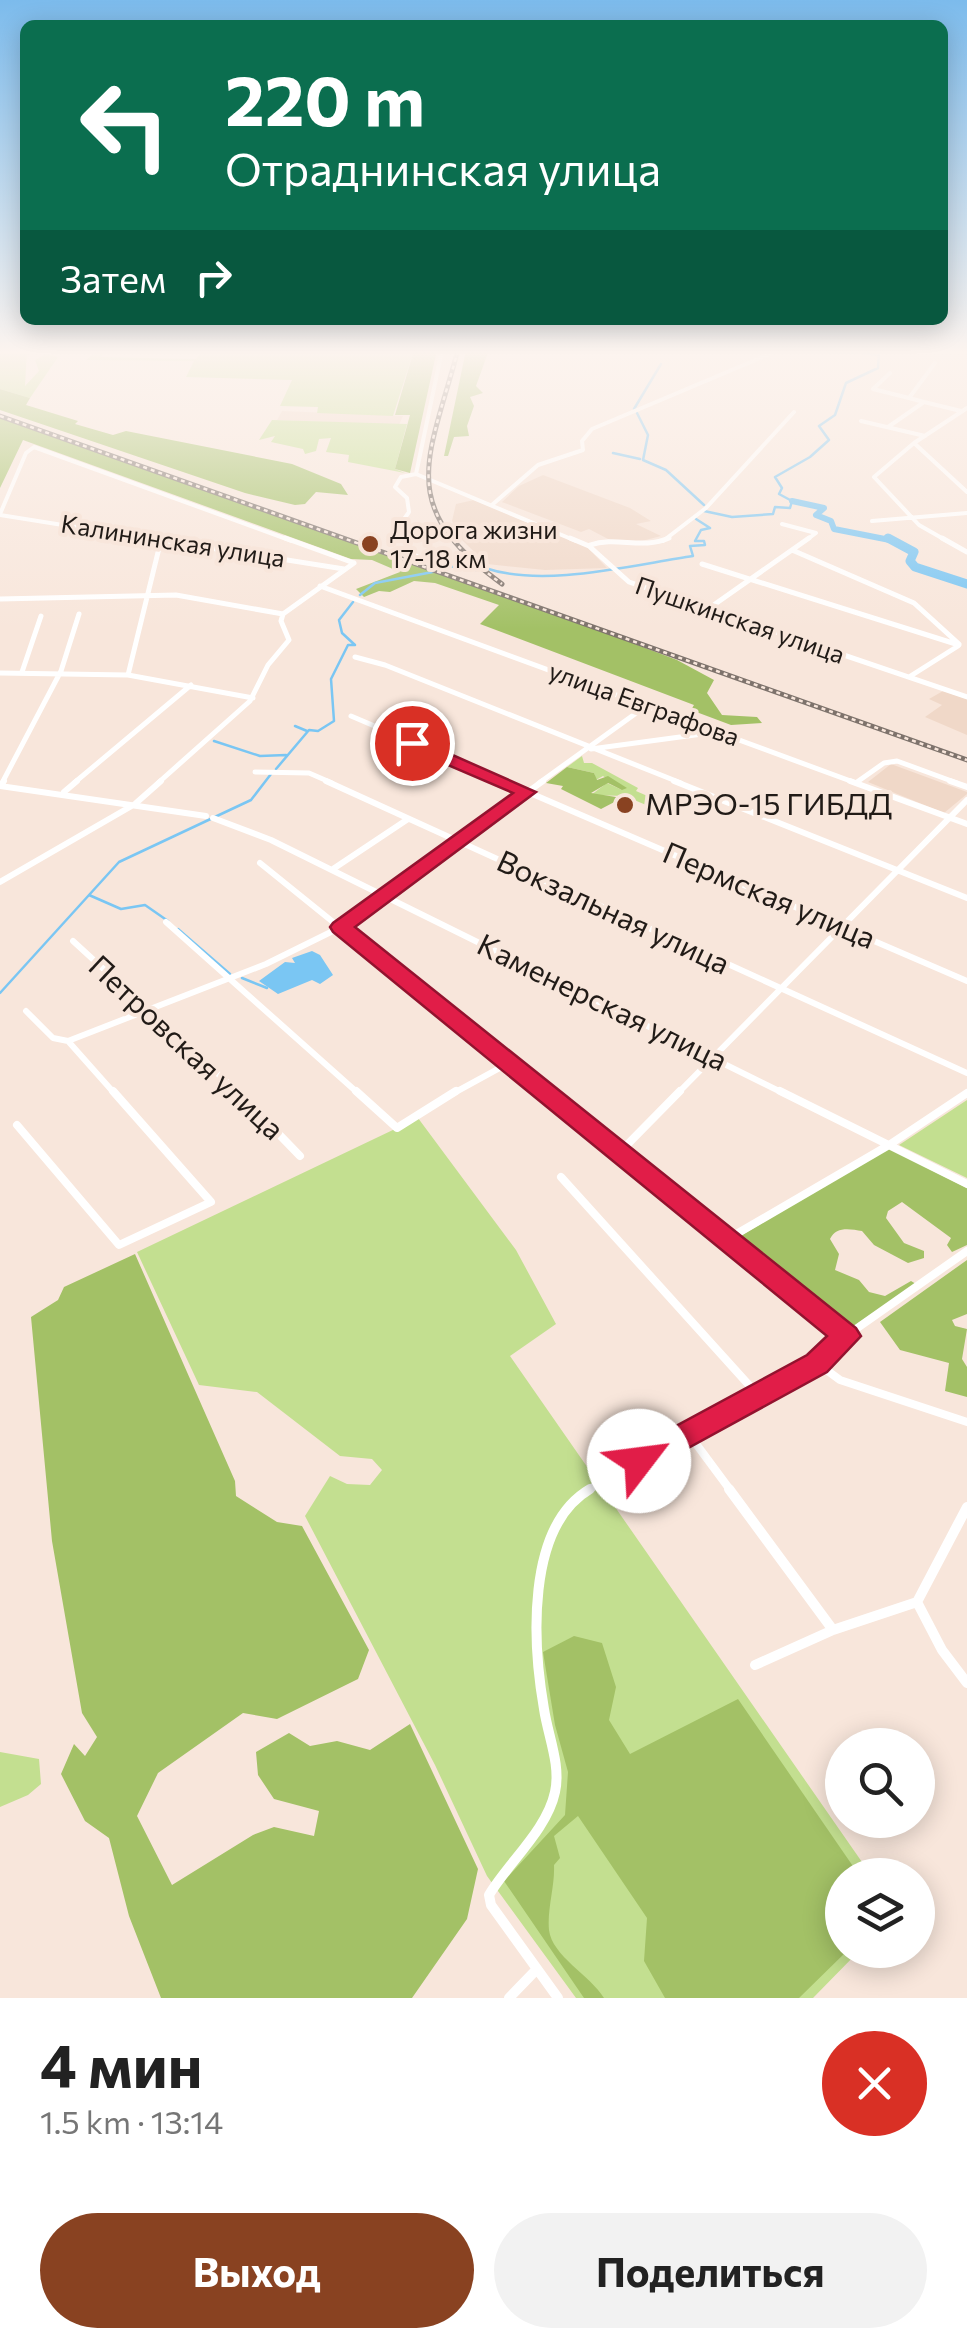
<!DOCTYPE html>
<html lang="ru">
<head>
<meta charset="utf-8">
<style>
  :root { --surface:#fff; --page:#f2f2f2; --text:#222; --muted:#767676; --accent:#894221 }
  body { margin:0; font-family:Commissioner,sans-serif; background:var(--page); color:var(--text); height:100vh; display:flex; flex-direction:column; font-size:38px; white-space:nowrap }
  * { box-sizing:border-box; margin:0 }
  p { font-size:32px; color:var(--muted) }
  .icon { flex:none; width:55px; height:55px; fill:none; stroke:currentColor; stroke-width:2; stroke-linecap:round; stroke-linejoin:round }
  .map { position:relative; height:1998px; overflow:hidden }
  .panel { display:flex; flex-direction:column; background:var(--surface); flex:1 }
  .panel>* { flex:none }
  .hud { position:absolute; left:20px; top:20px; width:928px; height:305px; border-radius:15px; box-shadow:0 5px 25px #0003; background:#0b6e4f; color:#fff; overflow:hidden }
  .controls { position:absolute; left:825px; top:1728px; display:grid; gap:20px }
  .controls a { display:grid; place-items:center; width:110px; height:110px; border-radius:50%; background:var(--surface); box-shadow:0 5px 25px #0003; font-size:50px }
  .pin { position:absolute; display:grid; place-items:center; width:85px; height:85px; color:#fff; margin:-42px; border:5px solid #fff; border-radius:50%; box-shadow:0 2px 10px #0007 }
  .me { position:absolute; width:110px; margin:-55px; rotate:60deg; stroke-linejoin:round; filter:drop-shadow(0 0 8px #0008) }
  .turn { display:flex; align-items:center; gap:35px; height:210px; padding:0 40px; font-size:45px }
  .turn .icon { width:130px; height:130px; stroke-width:2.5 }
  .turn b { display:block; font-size:70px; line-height:85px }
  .then { display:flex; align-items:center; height:95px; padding:0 40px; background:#0003; gap:20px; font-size:38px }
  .round { display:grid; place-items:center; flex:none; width:105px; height:105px; border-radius:52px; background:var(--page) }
  .head { display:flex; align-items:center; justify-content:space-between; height:170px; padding:0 40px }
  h1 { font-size:60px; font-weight:700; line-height:75px }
  .action { display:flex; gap:20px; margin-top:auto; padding:20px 40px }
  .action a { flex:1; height:115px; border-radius:60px; background:var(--accent); color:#fff; font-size:40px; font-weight:700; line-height:115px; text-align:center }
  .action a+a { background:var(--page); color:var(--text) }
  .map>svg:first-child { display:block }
  .built { fill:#f0d8c8 }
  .green { fill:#c3df90 }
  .forest { fill:#a3c166 }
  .water { fill:#7ac6f3 }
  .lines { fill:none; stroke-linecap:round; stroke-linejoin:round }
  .stream { stroke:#7ac6f3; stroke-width:2.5 }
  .river-far1 { stroke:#7ac6f3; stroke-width:6 }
  .river { stroke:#7ac6f3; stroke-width:9 }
  .minor-far4 { stroke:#fff; stroke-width:4 }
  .minor-far3 { stroke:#fff; stroke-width:5 }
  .minor-far2 { stroke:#fff; stroke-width:6 }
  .minor-far1 { stroke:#fff; stroke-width:8 }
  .minor { stroke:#fff; stroke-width:10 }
  .rail-casing { stroke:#7e736c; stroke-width:5 }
  .rail { stroke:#f8e6db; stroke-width:2.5; stroke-dasharray:4; stroke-linecap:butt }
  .route { fill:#e11d48; stroke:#92132f; stroke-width:2.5 }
  .poi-dot { fill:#894221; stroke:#f8e6db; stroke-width:4 }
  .labels { text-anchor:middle; stroke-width:8; stroke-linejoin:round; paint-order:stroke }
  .far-poi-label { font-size:25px; fill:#211b17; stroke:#f8e6db; text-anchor:start }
  .far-street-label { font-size:25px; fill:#211b17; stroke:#f8e6db }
  .poi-label { font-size:30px; fill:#211b17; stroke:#f8e6db; text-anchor:start }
  .street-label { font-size:30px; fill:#211b17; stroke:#f8e6db }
</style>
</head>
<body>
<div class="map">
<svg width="967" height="1998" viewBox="0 0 967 1998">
  <rect width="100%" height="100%" fill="#f8e6db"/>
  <path class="built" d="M282,411l121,5 -4,9 -122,-5z
    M543,475l87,33 21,13 -15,3 25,12 -19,5 -32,-1 -21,-11 -8,3 -79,-30 17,-16z
    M474,500l113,47 20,21 -62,2 -58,-6 -25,-24 -10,-19 4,-17z
    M943,691l24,8v36l-42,-18 17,-12 -13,-6z
    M891,764l76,28v2l-23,19 -76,-31z"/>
  <path class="green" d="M0,350h27l-2,36 14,-15 -4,-11 11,-6 12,3 -28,41 -30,-9z
    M98,350h9l-7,7 96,2 7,-9h211l-21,66 -76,-3 1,-6 -38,-1 12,-26 -106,-3 8,-16 -108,-1z
    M272,420l135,4 -12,45 10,4 -57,-11 1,-7 -23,-3 5,-14 -12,1 -3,12 -11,3 -2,-5 -32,-7 4,-6 -16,4z
    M582,756l2,7h8l46,25 -2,3 32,14 -8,6 -35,-15 -34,-1 16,-12 15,7 -19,-14 -7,4 -2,-7 -27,-6z
    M967,1100v78l-68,-33z
    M418,1118l98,132 40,74 -46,32 361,519h-29v75h18l-47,48h-237l-89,-122 -52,-111 -130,-249 25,-40 17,8 23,1 12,-15 -10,-11 -32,-3 -83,-64 -58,-7 -62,-133z
    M0,1752l39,7 2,25 -13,11 -28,12z"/>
  <path class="forest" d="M414,350h23l-27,123 -15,-4 15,-54h-15z
    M466,350h23l-13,36 7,7 -13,4 4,9 -7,20 2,10 -15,1 -6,19h-4z
    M0,389l30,9 -4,7 52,16 -3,3 38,11 13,-4 166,33 49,20 7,11 -32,-3 -11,12 -10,1 -50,-12 -245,-83z
    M0,418l556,196 121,46 37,20 -7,13 15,22 35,2 5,6 -31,2 -40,-15 3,-5 -214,-81 19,-19 -64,-22 -21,-2 -24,11 -11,-1 -15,6 -8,-8 44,-17 -28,-12 -21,-1 -328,-119 -23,48z
    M567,767l27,6 3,7 11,-4 19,12 -5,2 -14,-7 -17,10 31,5 -21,11 -40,-20 2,-3 -17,-3z
    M888,1148l79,40v57l-15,7 -5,-7 4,-7 -49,-36 -14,9 -2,7 18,25 20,8v7l-16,5 -34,-18 -12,-14c-12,-2 -26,-5 -32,8l9,15 -4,16 24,10 10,12 16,4 26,-15 5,3 -71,48 -107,-90 -1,-4z
    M135,1254l100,227 1,15 41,26 25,4 67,124 -11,29 -81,40 -34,-6 -85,60 -21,43 35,69 81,-50 21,-8 40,9 5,-25 -45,-12 -16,-24 -2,-23 33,-19 21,13 27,-5 33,9 40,-26 68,145 -11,50 -55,79h-251l-32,-82 -20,-78 -24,-17 -24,-47 13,-30 11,12 12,-19 -15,-24 -30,-172 -21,-224 27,-17 6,-13z
    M967,1260v54l-15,6 3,6 12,3 -5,30 5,8v30l-22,-6 4,-28 -49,-13 -20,-28z
    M574,1636l28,7 14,44 -7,33 21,34 108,-55 121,176h-17v75h6l-49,48h-134l-21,-37 3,-43 -69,-102 -24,20 6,22 -6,7c1,21 -7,44 -5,65 3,26 41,45 55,68h-20l-80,-117 61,-66 3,-43 -13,-47 -12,-73z"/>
  <path class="water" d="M312,951l8,4 13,20 -13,9 -8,-4 -34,14 -19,-13 26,-19 10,1 -3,-5z"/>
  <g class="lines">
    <path class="stream" d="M780,351l77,2
      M864,353l13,2
      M634,409l27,-45
      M637,413l11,22 -5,25 23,10 38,35
      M613,453l27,6
      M704,511l28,6 41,-3 2,-7 15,1 2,-7 -13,-7 3,-6 -7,-11 35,-20 19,-17 -10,-14 16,-11 11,-32 32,-15 1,-15 9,-3
      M443,568l20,-3 13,5
      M485,568c59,20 147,-3 208,-12l-3,-10 15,-1 -1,-4h-9l6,-11 9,-2 -14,-9
      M360,595l15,-12 63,-12
      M295,726l12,5
      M214,741l46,15 26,-1
      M276,769l33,-39 9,1 16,-10 -3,-42 17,-34h7l-13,-12 -3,-13 14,-18
      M89,895l32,14 24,-4 23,16
      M178,929l52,45
      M242,978l25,10
      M0,993l119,-131 132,-62 20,-26"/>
    <path class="river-far1" d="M792,501l32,7 -8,7 15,6 3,8 61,12"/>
    <path class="river" d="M888,538l26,14 -4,9 5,6 52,17"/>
    <path class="minor-far4" d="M890,373l-17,16 36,9
      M924,402l37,9
      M861,421l64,15
      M888,427l36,-25 -15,-4 26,-35
      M914,443l53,49
      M416,474l160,67
      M416,474l26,-124
      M493,504l45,-39 45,-15 -1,-9 10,-12 187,-79
      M0,514l26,-61 8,-6 258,94
      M0,515l163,26
      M872,521l95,-8
      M782,524l34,9 -11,8
      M409,541l-12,-12 12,-17 -2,-14 -12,-11 6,-10 15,-3
      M663,541l43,-33 88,-96
      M947,541l-28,-16 -45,-48 40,-34 53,-35"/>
    <path class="minor-far3" d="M147,538l197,31
      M285,538l69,25
      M408,538l1,13 10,7
      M570,538l19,8 40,36 338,115
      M942,538l25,14
      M590,545c27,-9 52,5 79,-7
      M792,550l122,53 45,41
      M702,564l257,81
      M320,586l536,197
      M0,599l176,-4 107,19
      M708,609l101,-71
      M355,657l30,8 296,118
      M22,672l19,-56
      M0,673l128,2 125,23
      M128,675l33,-135
      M909,677l49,-31
      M351,716l157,67
      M591,749l126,-17
      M255,772l54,1 23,10
      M857,782l27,-19 13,-2 60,22
      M2,783l59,-112 18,-57
      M74,783l117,-98
      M158,783l92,-82 18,-36 21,-25 -8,-19 2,-7 71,-51
      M539,783l107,-77"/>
    <path class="minor-far2" d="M326,781l641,292
      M502,781l465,200
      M674,781l293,117
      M850,781l117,43
      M950,781l17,6
      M0,786l206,30
      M1,786l3,-5
      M64,792l13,-11
      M213,818l58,22 514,254
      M260,863l286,231
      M333,869l75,-50
      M0,882l135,-78 26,-23
      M166,922l193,172
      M73,941l167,153
      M26,1011l27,27 15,3 47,53
      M68,1041l198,-77 75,-37 202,-146
      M452,1094l57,-31
      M677,1094l290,-294"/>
    <path class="minor-far1" d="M237,1091l63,65
      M356,1091l41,37 59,-37
      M543,1091l303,245
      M780,1091l187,93
      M17,1125l102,120 92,-43 -98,-111
      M619,1153l61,-62
      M561,1177l196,217
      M726,1240l163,-95 78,-52
      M817,1363l23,17 127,42
      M688,1433l43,58
      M586,1491l231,-128 29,-27 121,-85"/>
    <path class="minor" d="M729,1489l104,141
      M917,1602l25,48 25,33
      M755,1665l78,-35 84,-28 50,-95
      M509,1998l28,-29
      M558,1998l-67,-93 -2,-10c19,-32 58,-65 66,-103 6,-27 -7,-56 -11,-83 -11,-63 -19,-182 46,-220"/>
    <g class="rail-casing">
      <path id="rail" d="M458,350c-30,111 -63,156 44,234
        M0,416l967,344"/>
    </g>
    <use href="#rail" class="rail"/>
  </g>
  <linearGradient id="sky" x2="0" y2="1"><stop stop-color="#7cbbec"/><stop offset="0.56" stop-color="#fcf4ef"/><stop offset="1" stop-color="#fcf4ef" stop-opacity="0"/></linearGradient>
  <rect width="967" height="629" fill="url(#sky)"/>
  <path class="route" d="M412,737l124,55 -181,135 501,401 5,8 -34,36 -188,103 -11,-4 -4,-10 4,-9 179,-97 20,-19 -494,-404 -3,-5 3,-4 180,-130 -107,-46 -3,-4z"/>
  <g class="poi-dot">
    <circle cx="370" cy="544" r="10"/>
    <circle cx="625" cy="805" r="10"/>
  </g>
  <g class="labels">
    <g class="far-poi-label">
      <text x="390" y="539">Дорога жизни<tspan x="390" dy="29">17-18 км</tspan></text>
    </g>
    <g class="far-street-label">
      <text transform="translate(173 541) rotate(9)" y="9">Калининская улица</text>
      <text transform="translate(740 620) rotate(19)" y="9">Пушкинская улица</text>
      <text transform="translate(644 704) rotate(20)" y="9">улица Евграфова</text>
    </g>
    <g class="poi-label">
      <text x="645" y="815">МРЭО-15 ГИБДД</text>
    </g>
    <g class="street-label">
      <text transform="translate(769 896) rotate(23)" y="10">Пермская улица</text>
      <text transform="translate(613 913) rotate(25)" y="10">Вокзальная улица</text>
      <text transform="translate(602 1003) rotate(26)" y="10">Каменерская улица</text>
      <text transform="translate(186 1048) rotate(43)" y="10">Петровская улица</text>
    </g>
  </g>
</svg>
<div class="controls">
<a><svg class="icon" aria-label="search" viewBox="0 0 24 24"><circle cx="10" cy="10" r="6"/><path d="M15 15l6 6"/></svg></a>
<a><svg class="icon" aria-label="layers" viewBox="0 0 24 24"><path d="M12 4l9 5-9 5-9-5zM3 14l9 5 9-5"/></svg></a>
</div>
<div class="pin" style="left:412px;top:743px;background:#d93025"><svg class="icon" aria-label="arrive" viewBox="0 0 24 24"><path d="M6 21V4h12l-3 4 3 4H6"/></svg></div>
<svg class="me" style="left:639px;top:1461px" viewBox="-20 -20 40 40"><circle r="19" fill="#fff"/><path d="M0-13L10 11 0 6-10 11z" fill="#e11d48"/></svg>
<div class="hud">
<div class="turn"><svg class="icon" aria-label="left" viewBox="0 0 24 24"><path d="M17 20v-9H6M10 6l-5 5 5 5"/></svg><div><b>220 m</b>Отраднинская улица</div></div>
<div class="then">Затем<svg class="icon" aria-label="right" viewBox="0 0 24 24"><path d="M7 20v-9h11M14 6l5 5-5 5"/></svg></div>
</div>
</div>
<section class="panel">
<div class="head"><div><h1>4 мин</h1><p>1.5 km · 13:14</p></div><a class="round" style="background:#d93025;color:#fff"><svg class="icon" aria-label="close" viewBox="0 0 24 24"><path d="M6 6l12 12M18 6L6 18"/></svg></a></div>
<div class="action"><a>Выход</a><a>Поделиться</a></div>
</section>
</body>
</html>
